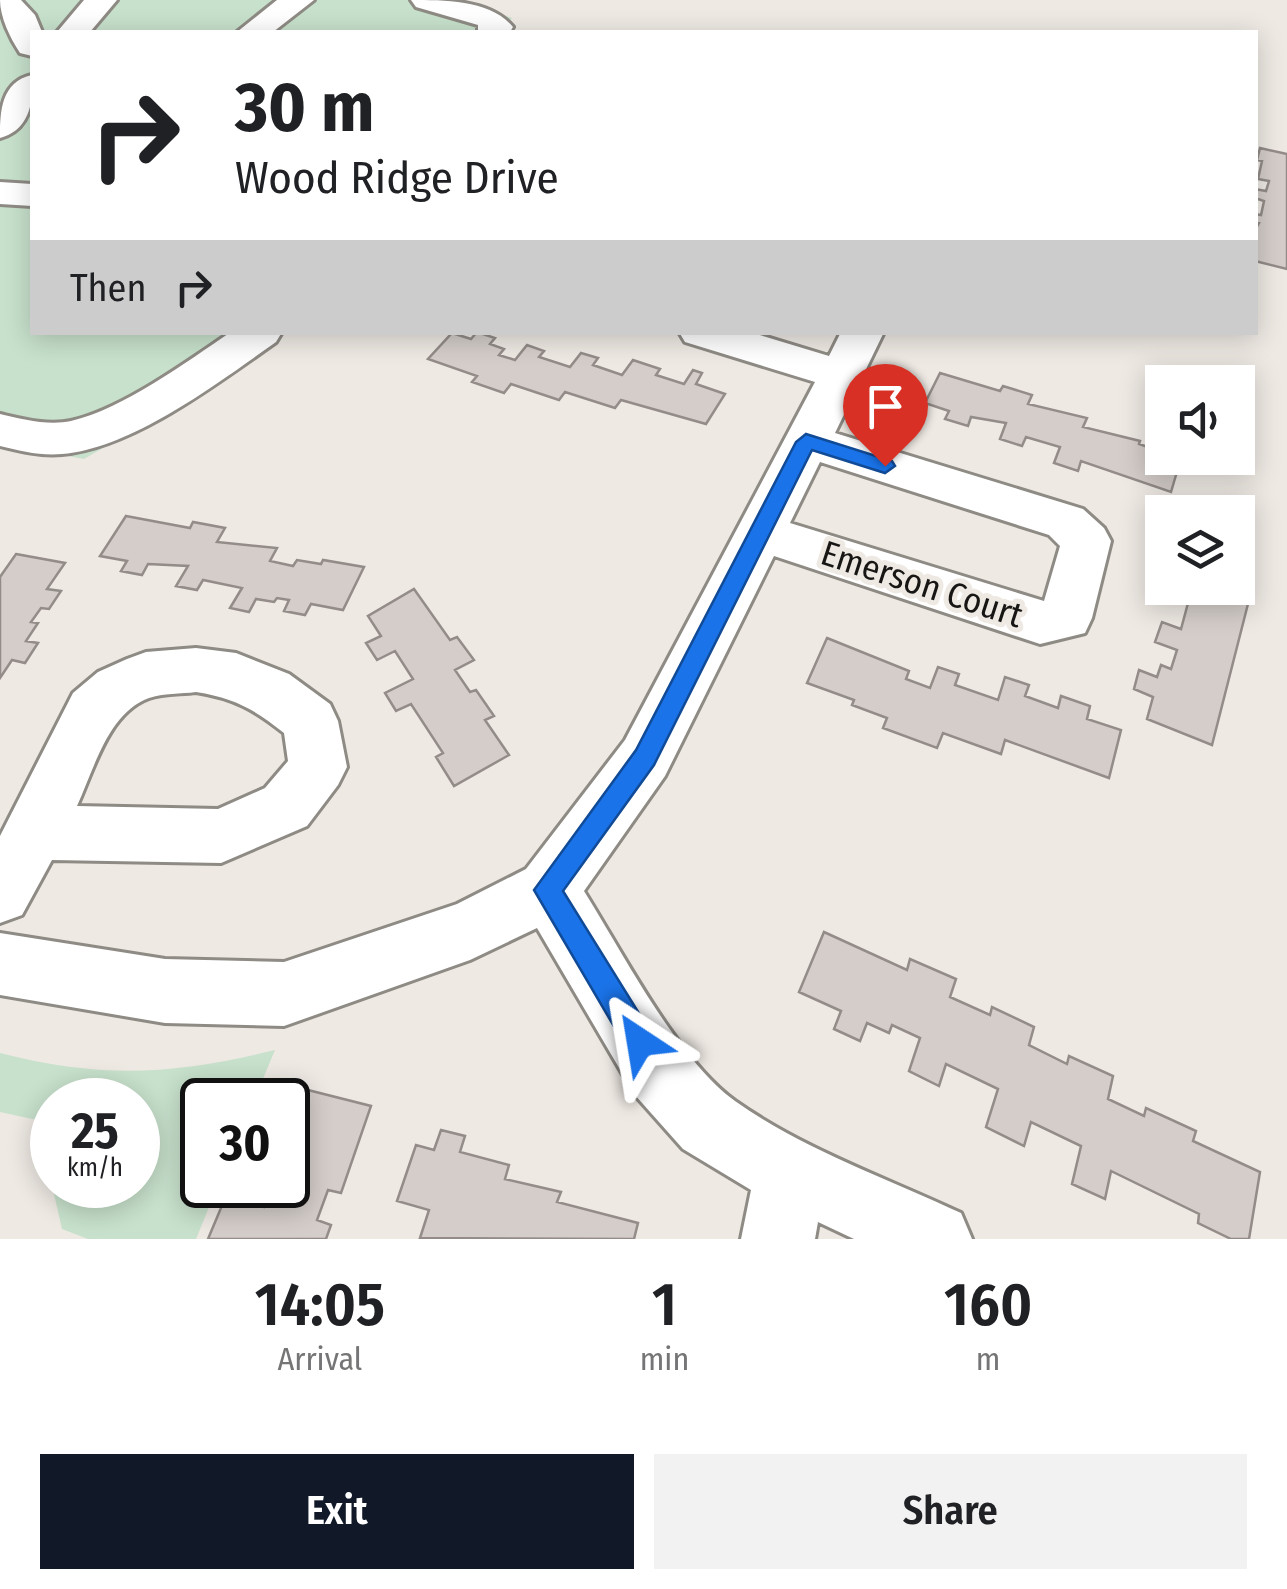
<!DOCTYPE html>
<html lang="en">
<head>
<meta charset="utf-8">
<style>
  :root { --surface:#fff; --page:#f2f2f2; --text:#202124; --muted:#757577; --accent:#111827 }
  body { margin:0; font-family:"Fira Sans Condensed",sans-serif; background:var(--page); color:var(--text); height:100vh; display:flex; flex-direction:column; font-size:38px; white-space:nowrap }
  * { box-sizing:border-box; margin:0 }
  p { font-size:32px; color:var(--muted) }
  .icon { flex:none; width:55px; height:55px; fill:none; stroke:currentColor; stroke-width:2; stroke-linecap:round; stroke-linejoin:round }
  .map { position:relative; height:1239px; overflow:hidden }
  .panel { display:flex; flex-direction:column; background:var(--surface); flex:1 }
  .panel>* { flex:none }
  .hud { position:absolute; left:30px; top:30px; width:1228px; height:305px; border-radius:0px; box-shadow:0 5px 25px #0003; background:#fff; color:var(--text); overflow:hidden }
  .fabs { position:absolute; left:1145px; top:365px; display:grid; gap:20px }
  .fabs a { display:grid; place-items:center; width:110px; height:110px; border-radius:0px; background:var(--surface); box-shadow:0 5px 25px #0003; font-size:50px }
  .speed { position:absolute; left:30px; top:1078px; display:flex; gap:20px; font-size:50px; font-weight:700; text-align:center }
  .speed>* { display:grid; place-content:center; width:130px; height:130px; border-radius:50%; background:var(--surface); box-shadow:0 5px 25px #0003; line-height:1 }
  .speed small { font-size:25px; font-weight:400 }
  .speed .limit { border:5px solid #111; border-radius:15px; background:#fff; color:#111 }
  .pin { position:absolute; display:grid; place-items:center; width:85px; height:85px; color:#fff; margin:-102px -42px; border-radius:50% 50% 50% 0; rotate:-45deg; box-shadow:0 0 10px #0007 }
  .pin .icon { rotate:45deg }
  .me { position:absolute; width:110px; margin:-55px; rotate:327deg; stroke-linejoin:round; filter:drop-shadow(0 0 8px #0008) }
  .turn { display:flex; align-items:center; gap:35px; height:210px; padding:0 40px; font-size:45px }
  .turn .icon { width:130px; height:130px; stroke-width:2.5 }
  .turn b { display:block; font-size:70px; line-height:85px }
  .then { display:flex; align-items:center; height:95px; padding:0 40px; background:#0003; gap:20px; font-size:38px }
  .eta { display:flex; justify-content:space-evenly; align-items:center; height:170px; text-align:center }
  .eta b { font-size:60px; font-weight:600; line-height:70px }
  .cta { display:flex; gap:20px; margin-top:auto; padding:20px 40px }
  .cta a { flex:1; height:115px; border-radius:0px; background:var(--accent); color:#fff; font-size:40px; font-weight:600; line-height:115px; text-align:center }
  .cta a+a { background:var(--page); color:var(--text) }
  .map>svg:first-child { display:block }
  .green { fill:#c7e1cc; fill-rule:evenodd }
  .building { fill:#d4cdc9; stroke:#938c89; stroke-width:2.5 }
  .lines { fill:none; stroke-linecap:round; stroke-linejoin:round }
  .minor-casing { stroke:#8e8a84; stroke-width:6 }
  .minor { fill:#fff; fill-rule:evenodd }
  .route { fill:#1a73e8; stroke:#114b97; stroke-width:2.5 }
  .labels { text-anchor:middle; stroke-width:10; stroke-linejoin:round; paint-order:stroke }
  .street-label { font-size:35px; fill:#171614; stroke:#eee9e3 }
</style>
</head>
<body>
<div class="map">
<svg width="1287" height="1239" viewBox="0 0 1287 1239">
  <rect width="100%" height="100%" fill="#eee9e3"/>
  <path class="green" d="M0,0h455l57,18 -10,14h-470v300l248,1 -52,42 -144,84 -84,-16z
    M275,1050l-21,50h-52v85h16l-22,54h-108l-26,-10 -25,-109 -37,-8v-59c102,26 174,22 275,-3zM52,1100h86v85h-86z"/>
  <path class="building" d="M1260,148l27,6v115l-32,-8v-31l4,-7 -4,-1v-8l6,1 3,-14 -9,-3v-9l11,2 3,-10 -11,-2 4,-18 -5,-1z
    M477,332l18,6 -5,6 14,5 -5,6 16,5 12,-15 17,6 -5,6 31,10 11,-14 17,5 -5,7 29,10 11,-15 27,9 -4,6 28,9 9,-14 9,3 -6,11 29,10 -19,30 -85,-24 -6,8 -50,-16 -6,8 -48,-16 -7,9 -32,-11 5,-6 -49,-17 24,-26 19,6z
    M940,373l60,18 3,-5 29,9 -4,9 59,14 -4,9 57,14 -1,3 23,8v6h19l-10,34 -90,-31 -3,10 -24,-8 6,-16 -34,-10 -4,9 -22,-7 6,-16 -35,-6 -3,9 -23,-7 4,-8 -24,-8z
    M126,516l64,12 3,-6 32,6 -8,14 60,6 -7,13 23,5 4,-6 24,4 2,-4 41,7 -21,43 -32,-6 -6,11 -21,-4 5,-11 -12,-2 -3,4 -18,-3 -7,13 -19,-4 12,-20 -39,-8 -6,10 -21,-4 12,-20 -40,-2 -6,11 -21,-4 6,-10 -27,-5z
    M16,554l49,9 -18,26 14,2 -12,18 -8,-1 -10,14 7,1 -12,18 12,2 -13,20 -13,-3 -12,18v-101z
    M1238,587l13,5 -39,153 -65,-26 6,-22 -19,-8 5,-19 18,7 4,-12 10,4 6,-19 -22,-8 7,-20 19,7 7,-26 -22,-8 2,-7z
    M414,589l36,51 7,-3 17,23 -19,10 15,22 6,-2 18,26 -9,4 24,35 -55,31 -18,-29 7,-4 -32,-49 -15,7 -11,-18 28,-14 -18,-28 -18,9 -11,-17 15,-7 -13,-20z
    M827,638l82,33 -3,8 24,9 8,-21 21,7 -4,11 43,15 7,-23 24,8 -4,11 33,12 3,-12 29,10 -3,13 34,11 -12,48 -104,-38 -4,14 -58,-21 -6,15 -54,-20 4,-10 -35,-13 2,-5 -47,-17z
    M824,932l83,38 3,-11 46,20 -6,18 40,18 2,-8 42,20 -5,18 38,19 2,-8 44,20 -5,23 36,17 2,-8 50,23 -3,10 67,31 -11,67h-18l-33,-16 1,-9 -88,-43 -6,28 -33,-15 9,-38 -50,-24 -7,24 -38,-19 12,-38 -52,-25 -7,22 -30,-15 11,-33 -28,-13 -3,8 -22,-10 -7,18 -26,-12 7,-18 -42,-19z
    M300,1088l71,18 -30,87 -13,-3 -11,30 14,5 -5,14h-118l18,-43 38,11 8,-22h16v-66z
    M441,1130l24,6 -5,16 49,13 -4,14 56,13 -4,10 81,21 -4,16 -214,-1 9,-28 -32,-9 19,-56 18,5z"/>
  <g class="lines">
    <g class="minor-casing">
      <path id="minor" d="M0,0h21l14,15 7,17h-10v24l-12,-3c-10,-15 -20,-36 -20,-53z
        M84,0h33l-27,32h-33z
        M277,0h37l-41,32h-36z
        M411,0c35,0 80,0 102,27l-3,5h-32v-7l-62,-18z
        M32,75c2,26 -2,55 -32,63 0,-27 1,-56 32,-63z
        M0,182l32,2v22l-32,-2z
        M231,332h51l-6,10c-57,40 -143,106 -214,112 -21,2 -42,-3 -62,-8v-32c22,5 48,12 71,7 52,-12 115,-59 160,-89z
        M679,332h71l79,24 12,-24h43l-49,101 248,76 21,19 7,13 -19,77 -7,15 -45,11 -266,-88 -109,220 -81,115c39,62 93,168 151,210 68,48 151,77 226,112l11,26h-118l-36,-17 -3,17h-74l10,-49 -68,-41 -48,-54 -98,-167 -67,32 -186,66 -119,-3 -165,-28v-62l165,26 119,3 173,-58 69,-35 99,-129 190,-358 -130,-40zM820,462l229,73 11,11 -16,55 -254,-78z
        M196,648l40,5 53,21 41,30 8,17 9,46 -9,18 -31,41 -86,37 -169,-3 -30,55 -22,8v-87l73,-143 25,-21 29,-13 19,-7zM196,692c38,6 58,17 88,41l4,28 -23,27 -47,21 -141,-3c17,-37 31,-93 72,-108 14,-5 32,-4 47,-6z"/>
    </g>
    <use href="#minor" class="minor"/>
  </g>
  <path class="route" d="M806,434l86,27 3,5 -10,7 -73,-23 -158,315 -91,126 87,140 4,11 -4,10 -10,4 -11,-4 -95,-162 102,-140 160,-308z"/>
  <g class="labels">
    <g class="street-label">
      <text transform="translate(922 584) rotate(18)" y="12">Emerson Court</text>
    </g>
  </g>
</svg>
<div class="fabs">
<a><svg class="icon" aria-label="sound" viewBox="0 0 24 24"><path d="M4 9h4l5-4v14l-5-4H4zM17 9q2 3 0 6"/></svg></a>
<a><svg class="icon" aria-label="layers" viewBox="0 0 24 24"><path d="M12 4l9 5-9 5-9-5zM3 14l9 5 9-5"/></svg></a>
</div>
<div class="speed"><div>25<small>km/h</small></div><div class="limit">30</div></div>
<div class="pin" style="left:885px;top:466px;background:#d93025"><svg class="icon" aria-label="arrive" viewBox="0 0 24 24"><path d="M6 21V4h12l-3 4 3 4H6"/></svg></div>
<svg class="me" style="left:640px;top:1042px" viewBox="-20 -20 40 40"><path d="M0-17L14 15 0 8-14 15z" fill="#1a73e8" stroke="#fff" stroke-width="4"/></svg>
<div class="hud">
<div class="turn"><svg class="icon" aria-label="right" viewBox="0 0 24 24"><path d="M7 20v-9h11M14 6l5 5-5 5"/></svg><div><b>30 m</b>Wood Ridge Drive</div></div>
<div class="then">Then<svg class="icon" aria-label="right" viewBox="0 0 24 24"><path d="M7 20v-9h11M14 6l5 5-5 5"/></svg></div>
</div>
</div>
<section class="panel">
<div class="eta">
<div><b>14:05</b><p>Arrival</p></div>
<div><b>1</b><p>min</p></div>
<div><b>160</b><p>m</p></div>
</div>
<div class="cta"><a>Exit</a><a>Share</a></div>
</section>
</body>
</html>
